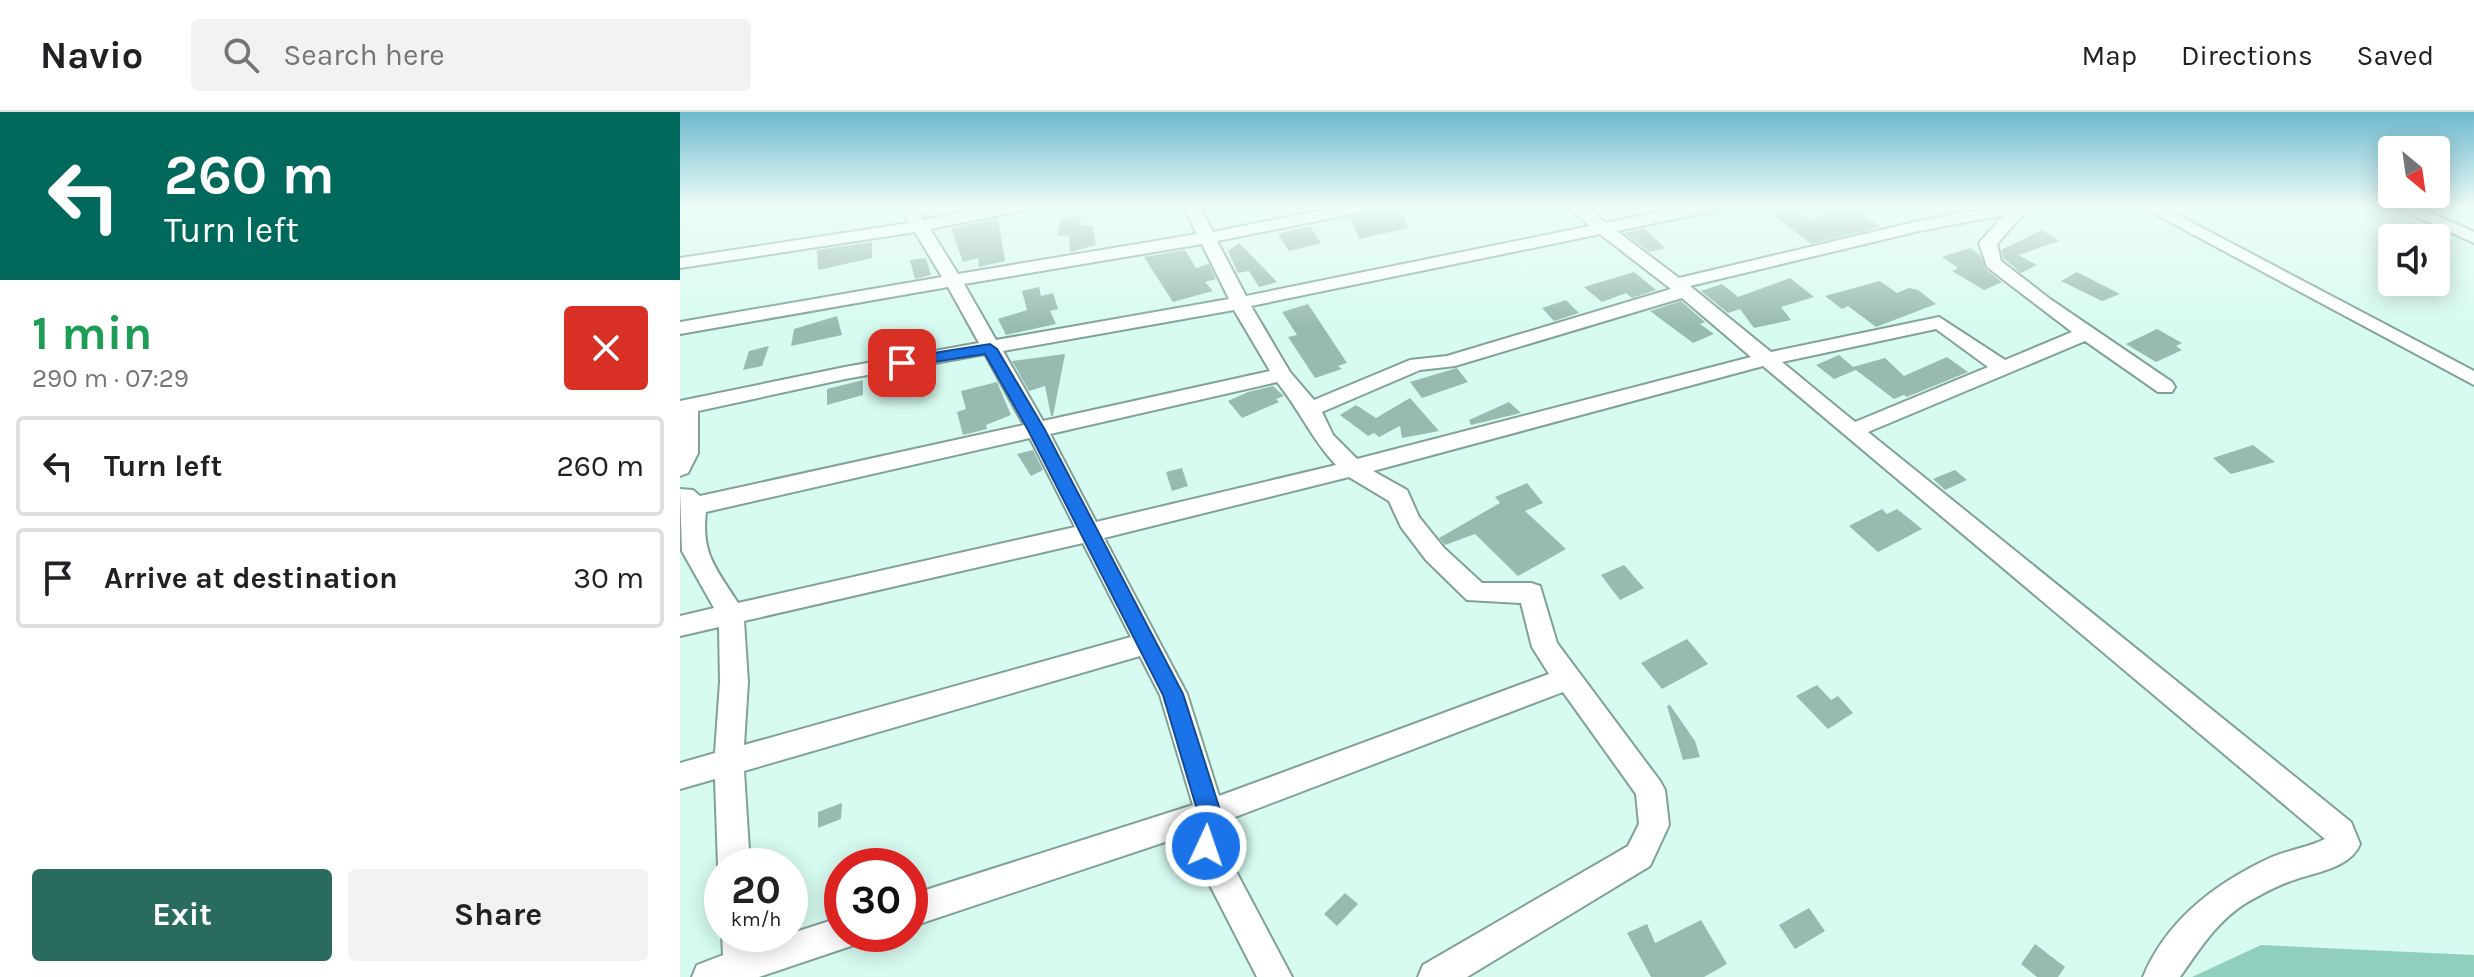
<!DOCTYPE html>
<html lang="en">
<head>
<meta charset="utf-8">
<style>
  :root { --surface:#fff; --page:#f2f2f2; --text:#202124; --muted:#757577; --line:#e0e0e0; --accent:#296c5e }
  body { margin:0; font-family:Karla,sans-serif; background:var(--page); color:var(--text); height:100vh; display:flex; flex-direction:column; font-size:30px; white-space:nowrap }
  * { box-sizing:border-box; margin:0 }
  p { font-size:26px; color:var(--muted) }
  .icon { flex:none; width:44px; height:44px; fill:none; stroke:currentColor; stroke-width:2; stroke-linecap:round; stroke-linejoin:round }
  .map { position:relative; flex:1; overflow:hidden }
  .panel { display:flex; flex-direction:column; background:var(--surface); width:680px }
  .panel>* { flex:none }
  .banner { background:#00695c; color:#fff; overflow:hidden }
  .needle { width:52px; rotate:151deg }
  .tools { position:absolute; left:1698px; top:24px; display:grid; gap:16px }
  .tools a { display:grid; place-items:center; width:72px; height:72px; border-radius:8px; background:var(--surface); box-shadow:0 4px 20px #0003; font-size:40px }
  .speed { position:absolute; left:24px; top:736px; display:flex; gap:16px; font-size:40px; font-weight:700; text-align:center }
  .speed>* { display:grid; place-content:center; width:104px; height:104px; border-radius:50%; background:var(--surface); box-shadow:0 4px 20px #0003; line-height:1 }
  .speed small { font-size:20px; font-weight:400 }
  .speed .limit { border:12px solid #d22; background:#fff; color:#111 }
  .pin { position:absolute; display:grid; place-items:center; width:68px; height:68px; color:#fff; margin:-34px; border-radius:16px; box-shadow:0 4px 12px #0006 }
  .me { position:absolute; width:88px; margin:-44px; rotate:3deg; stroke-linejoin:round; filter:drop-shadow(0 0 6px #0008) }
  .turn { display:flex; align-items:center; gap:28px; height:168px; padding:0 32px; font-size:36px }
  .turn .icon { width:104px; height:104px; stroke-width:2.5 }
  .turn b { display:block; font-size:56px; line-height:68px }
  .round { display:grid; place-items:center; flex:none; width:84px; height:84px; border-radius:8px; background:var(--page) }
  .head { display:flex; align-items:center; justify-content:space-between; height:136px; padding:0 32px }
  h1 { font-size:48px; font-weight:700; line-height:60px; color:#1e9e55 }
  .action { display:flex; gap:16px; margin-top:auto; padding:16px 32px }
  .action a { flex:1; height:92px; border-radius:8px; background:var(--accent); color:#fff; font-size:32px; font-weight:700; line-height:92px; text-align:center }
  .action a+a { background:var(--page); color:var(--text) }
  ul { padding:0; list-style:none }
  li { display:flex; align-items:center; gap:24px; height:100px; margin:0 16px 12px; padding:0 16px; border:4px solid var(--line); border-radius:8px }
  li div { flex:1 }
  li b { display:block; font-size:30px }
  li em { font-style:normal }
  header { display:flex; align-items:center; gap:48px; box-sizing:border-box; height:112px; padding:0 40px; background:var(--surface); border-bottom:2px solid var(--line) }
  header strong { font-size:38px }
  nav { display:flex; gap:44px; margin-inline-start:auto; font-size:28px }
  .search { width:560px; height:72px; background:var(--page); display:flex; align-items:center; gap:20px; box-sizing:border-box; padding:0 28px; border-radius:8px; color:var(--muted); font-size:30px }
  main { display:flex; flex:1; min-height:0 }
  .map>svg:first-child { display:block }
  .green { fill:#90cfbe }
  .building { fill:#98bab0 }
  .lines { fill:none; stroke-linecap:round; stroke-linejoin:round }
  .minor-casing { stroke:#81a198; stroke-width:4 }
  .minor { fill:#fff; fill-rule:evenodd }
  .route { fill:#1a73e8; stroke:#114b97; stroke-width:2 }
</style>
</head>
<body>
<header>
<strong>Navio</strong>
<div class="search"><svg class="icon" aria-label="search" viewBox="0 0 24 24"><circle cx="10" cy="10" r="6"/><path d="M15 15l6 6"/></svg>Search here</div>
<nav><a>Map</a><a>Directions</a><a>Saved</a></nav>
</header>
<main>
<section class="panel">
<div class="banner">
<div class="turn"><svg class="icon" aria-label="left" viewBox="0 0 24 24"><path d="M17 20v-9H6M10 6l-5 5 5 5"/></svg><div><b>260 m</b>Turn left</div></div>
</div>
<div class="head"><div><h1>1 min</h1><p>290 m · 07:29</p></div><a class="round" style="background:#d93025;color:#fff"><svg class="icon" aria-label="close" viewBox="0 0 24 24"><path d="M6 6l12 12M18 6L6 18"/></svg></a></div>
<ul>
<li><svg class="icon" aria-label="left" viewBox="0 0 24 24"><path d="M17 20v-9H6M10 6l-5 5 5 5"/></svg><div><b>Turn left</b></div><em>260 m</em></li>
<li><svg class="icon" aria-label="arrive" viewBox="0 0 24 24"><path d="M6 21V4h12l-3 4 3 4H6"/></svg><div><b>Arrive at destination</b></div><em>30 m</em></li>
</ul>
<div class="action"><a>Exit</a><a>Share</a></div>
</section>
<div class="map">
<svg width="1794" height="865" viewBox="0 0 1794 865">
  <rect width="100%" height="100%" fill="#d7fbf0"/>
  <path class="green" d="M1581,833l213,10v22h-282z"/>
  <path class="building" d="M1109,94l20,14 40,-14 32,21 -70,17 -41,-32z
    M720,96l8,20 -49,11 -9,-22z
    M401,104l-1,9 13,1 3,19 -26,7 -1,-17 -12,1 4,-17z
    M318,107l7,42 -26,6 -1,-9 -15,4 -12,-34z
    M630,114l11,17 -32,8 -11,-17z
    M964,116l21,20 -15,4 -26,-19z
    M1362,118l17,11 -41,14 19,10 -16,8 -17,-14 -3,-9z
    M192,130v16l-54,12 -1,-20z
    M559,131l4,4 34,35 -18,5 -10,-16 -11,2 -10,-22z
    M1290,136l10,7 5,14 17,13 -18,8 -32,-19 6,-3 -16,-11z
    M505,138l11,18 13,-4 7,15 -11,3 8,9 -40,11 -29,-45z
    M246,146l5,17 -16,4 -5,-19z
    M954,160l22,18 -24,8 -6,-5 -24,9 -18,-15z
    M1397,160l43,22 -18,7 -41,-20z
    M1110,166l24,19 -33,10 10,13 -37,8 -14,-19 -12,4 -27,-22 21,-7 16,13z
    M1200,169l17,12 12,-5 9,2 18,14 -60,23 -28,-21 -6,3 -17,-13z
    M359,175l2,9 12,-3 5,16 -8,2 6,13 -50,11 -8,-16 29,-9 -5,-19z
    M886,188l13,13 -25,8 -12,-13z
    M1001,189l24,21 -5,2 14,10 -21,9 -43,-32z
    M628,192l39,59 -9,3 4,3 -27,9 -27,-41 9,-2 -15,-23z
    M157,204l5,19 -51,11 3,-17z
    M1477,217l25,14 -6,3 6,4 -26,12 -30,-18z
    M89,234l-7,20 -19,4 6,-19z
    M385,242l-12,62h-2l-6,-30 -16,5 -17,-30z
    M1159,243l14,12 32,-9 19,18 43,-19 21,15 -61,25 -3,-2 -10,4 -38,-29 -22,9 -18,-14z
    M777,256l11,14 -46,16 -12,-16z
    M183,268v15l-36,10v-16z
    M317,270l14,33 -25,10 1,4 -24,6 -6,-23 9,-3 -5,-18z
    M593,274l11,10 -8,3 3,3 -37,16 -14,-17 20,-9z
    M730,286l29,33 -37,7 -2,-12 -21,11 -5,-4 -6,3 -28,-21 16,-10 20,13z
    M829,290l12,11 -50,12 -2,-5z
    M1573,333l22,17 -44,12 -18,-16z
    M353,338l10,20 -12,6 -14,-22z
    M502,356l6,18 -16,5 -6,-19z
    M1275,358l12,10 -22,10 -12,-11z
    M847,371l16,20 -18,8 41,38 -48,27 -43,-42 -30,11 -6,-7 61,-35 -5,-6z
    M1202,397l5,5 10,-5 25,20 -44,23 -29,-26z
    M944,453l20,23 -24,12 -19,-25z
    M1007,527l21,25 -46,25 -21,-26z
    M1137,573l14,15 7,-4 15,17 -25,16 -32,-33z
    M990,593l25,36 5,16 -17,3 -16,-54z
    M162,691l-1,16 -23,9v-16z
    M665,781l13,11 -21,22 -13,-12z
    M1129,796l16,23 -30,18 -16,-24z
    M1021,808l26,44 -23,13h-53l-24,-44 20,-9 8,19z
    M1355,832l30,23 -7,10h-21l-16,-13z"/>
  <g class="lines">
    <g class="minor-casing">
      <path id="minor" d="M219,94h16l9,14 70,-14h35l-8,5 -91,18 28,45 239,-40 -14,-28h16l14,26 128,-26h34l-8,5 -150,30 29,55 344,-70 -24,-20h19l21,17 80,-17h34l-8,5 -95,20 62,47 240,-57 79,-15h36l-8,5 -29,33 4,17 49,38 122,83 3,5 -3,5h-14l-73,-51 -217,91 483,390 9,22c-10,25 -46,28 -69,37 -15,5 -31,14 -45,22 -29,18 -47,47 -66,74h-37c24,-58 74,-95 129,-120 17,-7 37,-10 53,-18l-562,-473 -390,105 34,19 12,27 25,31 38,35h49l9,3 17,57 103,138 5,9 4,35 -19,41 -183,111h-49l5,-12 205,-119 11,-22 -3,-30 -73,-102 -341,130 -1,21 71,134h-35l-62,-121 -6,-22 -279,93v-32l283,-90 -33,-110 -20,-39 -396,115 6,95h-28v8l-4,-8 -3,-87 -35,10v-26l35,-10 5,-71 -1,-55 -39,9v-20l34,-8 -32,-57 -2,-62 13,1 7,6 324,-71 -39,-71 -140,25 -147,32v42l-10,20 -8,3v-75l165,-34 134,-24 -31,-56 -268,47v-12l262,-45 -27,-45 -235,36v-10l229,-35zM1324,103l-25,28 8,24 85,65 -67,28 -66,-43 -168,35 -81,-66 229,-55zM920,122l71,55 -224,67 -37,4 -96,40 -24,-28 -39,-66zM522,132l27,55 -233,41 -32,-56zM1002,186l69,59 -394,102 -24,-24 -11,-23 98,-42 35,-4zM554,198l36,61 -227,50 -40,-70zM1256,217l52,38 -133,55 -73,-60zM597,270c22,27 35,58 59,83l-240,57 -46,-88zM350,326l45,89 -337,76c-22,-35 -37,-49 -32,-91zM669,365l40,24 12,26 25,33 41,40 54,3 11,44 17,27 -330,122 -32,-102 -83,-156zM403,431l48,94 -387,108 4,-63 -4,-61z
        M1460,94h21l313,165v14z
        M1713,94h23l58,26v11z
        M162,805v17h16l-4,11 -12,4 -83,28h-67l5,-12 26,-10 -1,-21v-1l32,1 1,11z"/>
    </g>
    <use href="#minor" class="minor"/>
  </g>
  <linearGradient id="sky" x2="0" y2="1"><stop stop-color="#6eb9cf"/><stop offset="0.44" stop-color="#edfdf8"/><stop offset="1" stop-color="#edfdf8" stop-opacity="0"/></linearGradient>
  <rect width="1794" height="215" fill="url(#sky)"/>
  <path class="route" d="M310,232l7,5 48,81 138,264 38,119 -7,41 -8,3 -8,-3c-7,-15 -4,-26 0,-41l-35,-118 -135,-265 -43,-76 -83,13 -7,-4 7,-5z"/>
</svg>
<div class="tools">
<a><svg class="needle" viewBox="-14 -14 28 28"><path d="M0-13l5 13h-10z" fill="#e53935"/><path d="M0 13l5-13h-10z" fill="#757577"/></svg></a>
<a><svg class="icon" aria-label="sound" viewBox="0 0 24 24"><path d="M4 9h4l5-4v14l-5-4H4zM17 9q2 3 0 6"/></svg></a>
</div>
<div class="speed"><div>20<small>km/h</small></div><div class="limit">30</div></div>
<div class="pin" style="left:222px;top:251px;background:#d93025"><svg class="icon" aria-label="arrive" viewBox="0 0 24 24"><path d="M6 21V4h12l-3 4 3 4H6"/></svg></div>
<svg class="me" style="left:526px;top:734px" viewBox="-20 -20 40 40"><circle r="17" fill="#1a73e8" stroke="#fff" stroke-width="3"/><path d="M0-11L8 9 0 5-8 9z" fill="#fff"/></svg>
</div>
</main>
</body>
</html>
